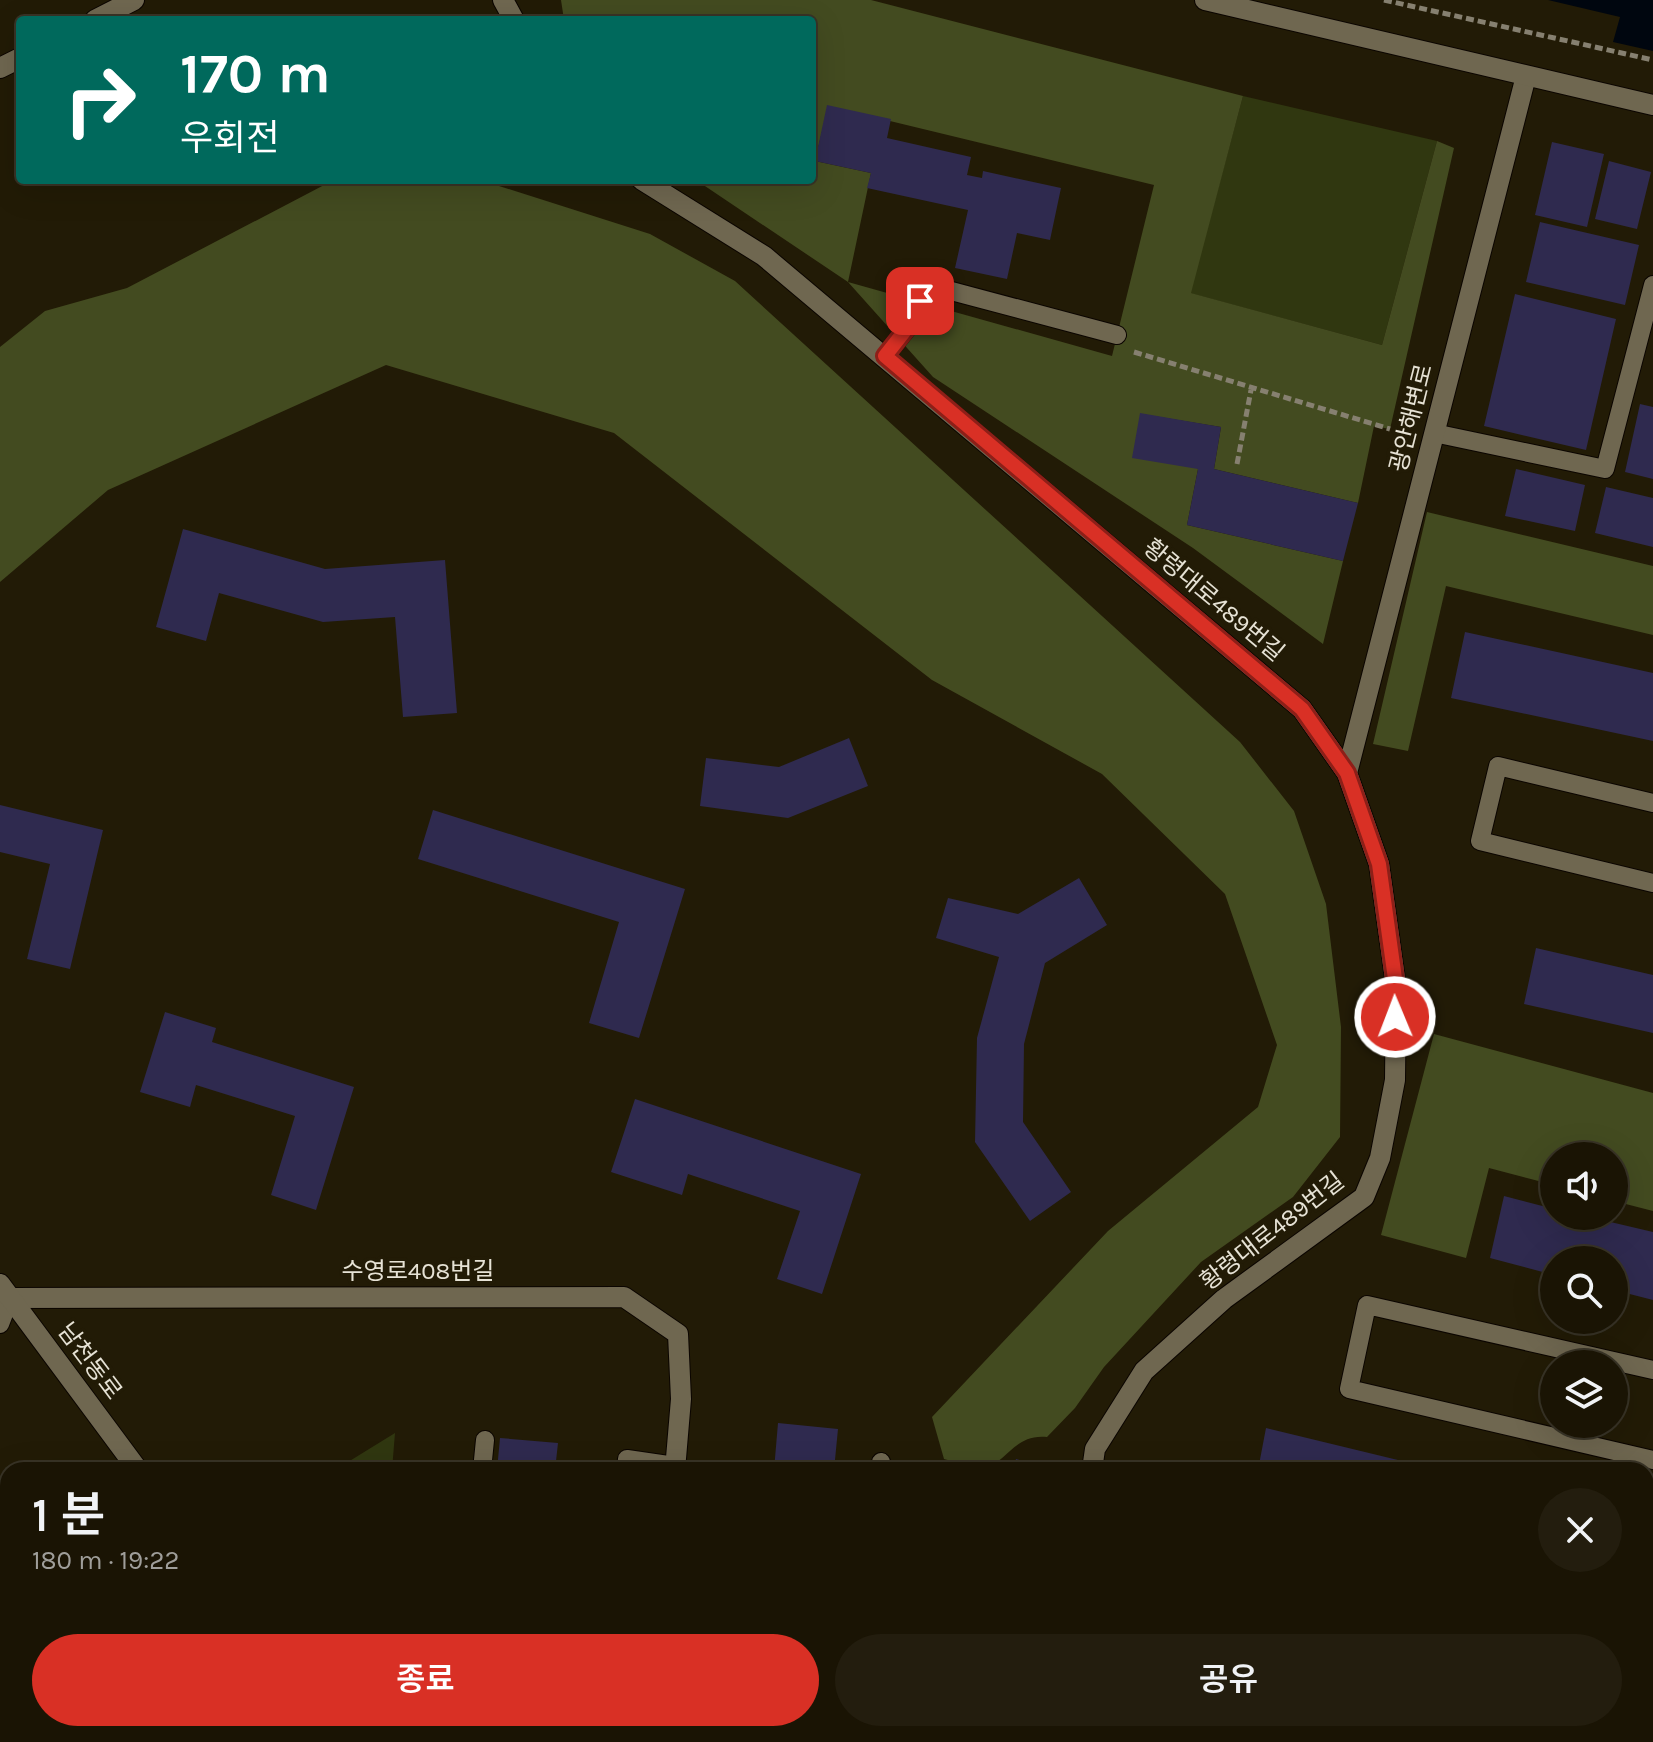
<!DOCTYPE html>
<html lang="ko">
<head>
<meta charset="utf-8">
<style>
  :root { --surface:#1a1404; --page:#231d0e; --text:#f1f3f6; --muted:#9f9e9a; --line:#383326; --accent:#d93025 }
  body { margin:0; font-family:Karla,"Noto Sans KR",sans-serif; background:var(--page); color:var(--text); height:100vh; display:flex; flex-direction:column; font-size:30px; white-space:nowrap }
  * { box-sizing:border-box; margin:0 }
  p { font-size:26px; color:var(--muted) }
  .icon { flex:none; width:44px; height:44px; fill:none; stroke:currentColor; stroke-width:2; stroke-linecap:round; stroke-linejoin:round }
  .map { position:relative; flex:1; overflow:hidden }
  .details { position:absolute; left:0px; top:1462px; width:1654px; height:280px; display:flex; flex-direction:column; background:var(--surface); border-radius:24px 24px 0 0; box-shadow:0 8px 32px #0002,0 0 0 2px var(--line) }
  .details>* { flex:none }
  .top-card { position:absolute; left:16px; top:16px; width:800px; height:168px; border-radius:8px; box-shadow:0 8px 32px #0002,0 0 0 2px var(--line); background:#00695c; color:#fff; overflow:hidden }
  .tools { position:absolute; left:1540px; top:1142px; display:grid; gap:16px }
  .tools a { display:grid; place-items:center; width:88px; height:88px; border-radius:50%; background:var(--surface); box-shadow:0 8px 32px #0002,0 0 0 2px var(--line); font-size:40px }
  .pin { position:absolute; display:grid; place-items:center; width:68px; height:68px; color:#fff; margin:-34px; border-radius:16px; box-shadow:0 4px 12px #0006 }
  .me { position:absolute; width:88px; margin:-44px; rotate:359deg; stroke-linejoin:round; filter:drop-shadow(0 0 6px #0008) }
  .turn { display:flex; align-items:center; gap:28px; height:168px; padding:0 32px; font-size:36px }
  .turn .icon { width:104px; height:104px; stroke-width:2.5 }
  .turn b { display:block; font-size:56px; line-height:68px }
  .round { display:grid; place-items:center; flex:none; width:84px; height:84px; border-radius:42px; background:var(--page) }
  .headline { display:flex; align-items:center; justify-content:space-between; height:136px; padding:0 32px }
  h1 { font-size:48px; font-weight:600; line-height:60px }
  .button { display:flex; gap:16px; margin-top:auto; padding:16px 32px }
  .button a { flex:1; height:92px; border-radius:48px; background:var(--accent); color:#fff; font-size:32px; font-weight:600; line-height:92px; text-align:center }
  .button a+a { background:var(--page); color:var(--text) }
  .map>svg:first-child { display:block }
  .green { fill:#303710 }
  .forest { fill:#434b20; fill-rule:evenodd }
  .water { fill:#00060f }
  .building { fill:#2f2a4f }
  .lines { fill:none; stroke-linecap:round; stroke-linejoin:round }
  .lane-casing { stroke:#0b0500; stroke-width:20 }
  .street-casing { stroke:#0b0500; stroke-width:22 }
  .secondary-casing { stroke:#0b0500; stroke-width:22 }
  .path { stroke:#868070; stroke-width:5; stroke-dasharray:8 4; stroke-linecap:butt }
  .lane { stroke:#6f6750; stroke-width:18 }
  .street { stroke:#6f6750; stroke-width:20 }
  .secondary { stroke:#6f6750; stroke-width:20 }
  .route-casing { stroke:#8d1f18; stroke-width:20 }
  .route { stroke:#d93025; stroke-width:14 }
  .labels { text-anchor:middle; stroke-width:7; stroke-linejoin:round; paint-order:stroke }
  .street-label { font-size:24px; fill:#e6e2d5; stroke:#221b06 }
</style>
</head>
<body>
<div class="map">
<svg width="1653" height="1742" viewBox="0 0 1653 1742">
  <rect width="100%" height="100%" fill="#221b06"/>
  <path class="green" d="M1243,96l194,45 -55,204 -192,-52z
    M395,1433l-3,37h-57z"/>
  <path class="forest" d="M561,0h310l372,96 -52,197 191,52 55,-204 17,7 -64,281 -16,-3 -16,77 -144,-34 7,-42 -80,-13 57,55 -11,56 156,36 -20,83 -130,-96 -260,-171 -85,-95 -152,-102h116v-160h-248zM828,106l326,79 -42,171 -264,-74 23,-109 -56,-12z
    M344,180h126l29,6 151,48 85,47 505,461 54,69 32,93 15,123 -1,110 -47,60 -92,65 -97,105 -29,41 -28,29c-30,-3 -37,20 -62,33l-41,-11 -12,-42 176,-186 150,-124 19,-62 -52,-151 -123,-120 -170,-94 -318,-247 -228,-68 -278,125 -108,92v-235l45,-36 82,-23 199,-104z
    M1427,512l226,54v69l-207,-49 -38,165 -35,-7z
    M1434,1034l219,59v118l-39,-10v-45h-60v29l-65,-17 -23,90 -85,-23z"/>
  <path class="water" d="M1548,0h105v51l-40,-9 7,-25z"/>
  <path class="building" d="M827,105l64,14 -4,19 84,19 -4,18 15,3 1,-7 78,17 -11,52 -33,-7 -10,46 -52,-11 13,-58 -101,-22 4,-15 -56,-12z
    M1552,142l52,12 -17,73 -52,-12z
    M1609,161l42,11 -14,57 -42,-10z
    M1540,222l99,23 -14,60 -99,-23z
    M1515,294l101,25 -30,131 -102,-24z
    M1640,404l13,3v72l-28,-7z
    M1140,413l81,14 -7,42 144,34 -15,58 -156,-36 11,-56 -66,-11z
    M1516,469l69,16 -10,46 -70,-15z
    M1606,487l47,11v49l-58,-14z
    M183,529l142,40 120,-9 12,153 -54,4 -8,-100 -72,5 -104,-29 -13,48 -50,-14z
    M1465,632l188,41v68l-202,-43z
    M849,738l19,48 -80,32 -88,-12 6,-48 73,9z
    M0,805l103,25 -33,139 -43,-10 23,-95 -50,-12z
    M433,810l252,79 -46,149 -50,-15 30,-101 -201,-63z
    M1079,878l28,47 -62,38 -21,81 -1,78 48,70 -41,29 -55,-79 2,-104 22,-81 -63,-19 12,-40 70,16z
    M1536,948l117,27v58l-129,-29z
    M165,1012l51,16 -4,14 142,45 -38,123 -45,-15 24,-79 -99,-31 -6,22 -50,-15z
    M635,1099l226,75 -39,120 -45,-15 23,-68 -112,-37 -6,21 -71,-23z
    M1504,1196l50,13v7h31l68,16v68l-39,-10v-30h-60v15l-64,-17z
    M778,1423l60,6 -4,41h-60z
    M1266,1428l169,41v1h-177z
    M500,1438l58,5 -3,27h-58z
    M1016,1459l35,10v1h-38z
    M1646,1519l7,2v64l-7,-1z
    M0,1572l8,2v102l-8,-3z
    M28,1734h56l-12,8h-39z
    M167,1734h39l2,8h-39z
    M291,1734h58l1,8h-57z
    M473,1734h58v8h-59z
    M752,1734h61l-1,8h-60z
    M1216,1734h119l28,7 -149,1z"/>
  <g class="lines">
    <g class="lane-casing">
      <path id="lane" d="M885,356l30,-38 10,-34 192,51
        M1434,433l171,36 48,-184
        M1653,803l-155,-37 -18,75 173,42
        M0,1324l10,-26
        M1653,1370l-286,-65 -18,84 304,71
        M482,1470l3,-30
        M626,1470l1,-11 48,7
        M880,1470l1,-8
        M1646,1652l7,1
        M1584,1734l36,8
        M457,1742v-8
        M600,1742l1,-8
        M849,1742l1,-8"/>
    </g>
    <g class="street-casing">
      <path id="street" d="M503,0l11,20
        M642,180l122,76 538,453 45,64 32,91 17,122 -1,94 -15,78 -16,39 -140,102 -80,72 -49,78 -3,21
        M1347,773l179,-697
        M10,1298l614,-1 54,37 3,65 -6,71
        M651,1742l1,-8
        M1060,1742l1,-8"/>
    </g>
    <g class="secondary-casing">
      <path id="secondary" d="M1205,0l448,105
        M95,20l39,-20
        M0,68l20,-10
        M0,1284l138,186
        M258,1734l2,8"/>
    </g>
    <path class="path" d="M1384,0l269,60
      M1134,352l256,77
      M1237,464l14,-74"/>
    <use href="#lane" class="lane"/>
    <use href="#street" class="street"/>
    <use href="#secondary" class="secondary"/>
  </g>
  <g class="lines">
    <g class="route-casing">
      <path id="route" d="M920,301l-5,17 -30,38 417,353 45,64 32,91 17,122 -1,31"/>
    </g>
    <use href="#route" class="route"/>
  </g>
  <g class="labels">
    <g class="street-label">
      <text transform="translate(1411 418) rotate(-76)" y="8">광안해변로</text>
      <text transform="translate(1214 600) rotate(40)" y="8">황령대로489번길</text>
      <text transform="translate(1272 1231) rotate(-38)" y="8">황령대로489번길</text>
      <text x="418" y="1279">수영로408번길</text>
      <text transform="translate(90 1361) rotate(53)" y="8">남천동로</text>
    </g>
  </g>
</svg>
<div class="tools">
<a><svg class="icon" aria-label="sound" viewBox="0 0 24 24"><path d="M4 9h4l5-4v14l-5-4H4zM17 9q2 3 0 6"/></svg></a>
<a><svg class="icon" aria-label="search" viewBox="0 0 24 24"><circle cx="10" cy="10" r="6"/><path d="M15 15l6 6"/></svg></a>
<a><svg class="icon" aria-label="layers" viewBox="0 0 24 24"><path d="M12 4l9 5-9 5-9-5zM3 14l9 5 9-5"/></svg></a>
</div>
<div class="pin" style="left:920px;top:301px;background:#d93025"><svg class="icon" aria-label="arrive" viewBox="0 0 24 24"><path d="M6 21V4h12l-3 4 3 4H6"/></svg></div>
<svg class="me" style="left:1395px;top:1017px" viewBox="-20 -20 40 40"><circle r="17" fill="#d93025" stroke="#fff" stroke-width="3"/><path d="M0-11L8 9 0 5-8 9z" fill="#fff"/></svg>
<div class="top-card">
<div class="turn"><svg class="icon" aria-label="right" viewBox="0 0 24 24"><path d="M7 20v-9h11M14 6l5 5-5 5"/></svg><div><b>170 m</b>우회전</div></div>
</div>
<section class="details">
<div class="headline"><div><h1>1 분</h1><p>180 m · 19:22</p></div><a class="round"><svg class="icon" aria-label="close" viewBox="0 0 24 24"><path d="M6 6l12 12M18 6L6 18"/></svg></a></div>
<div class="button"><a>종료</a><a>공유</a></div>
</section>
</div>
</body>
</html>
